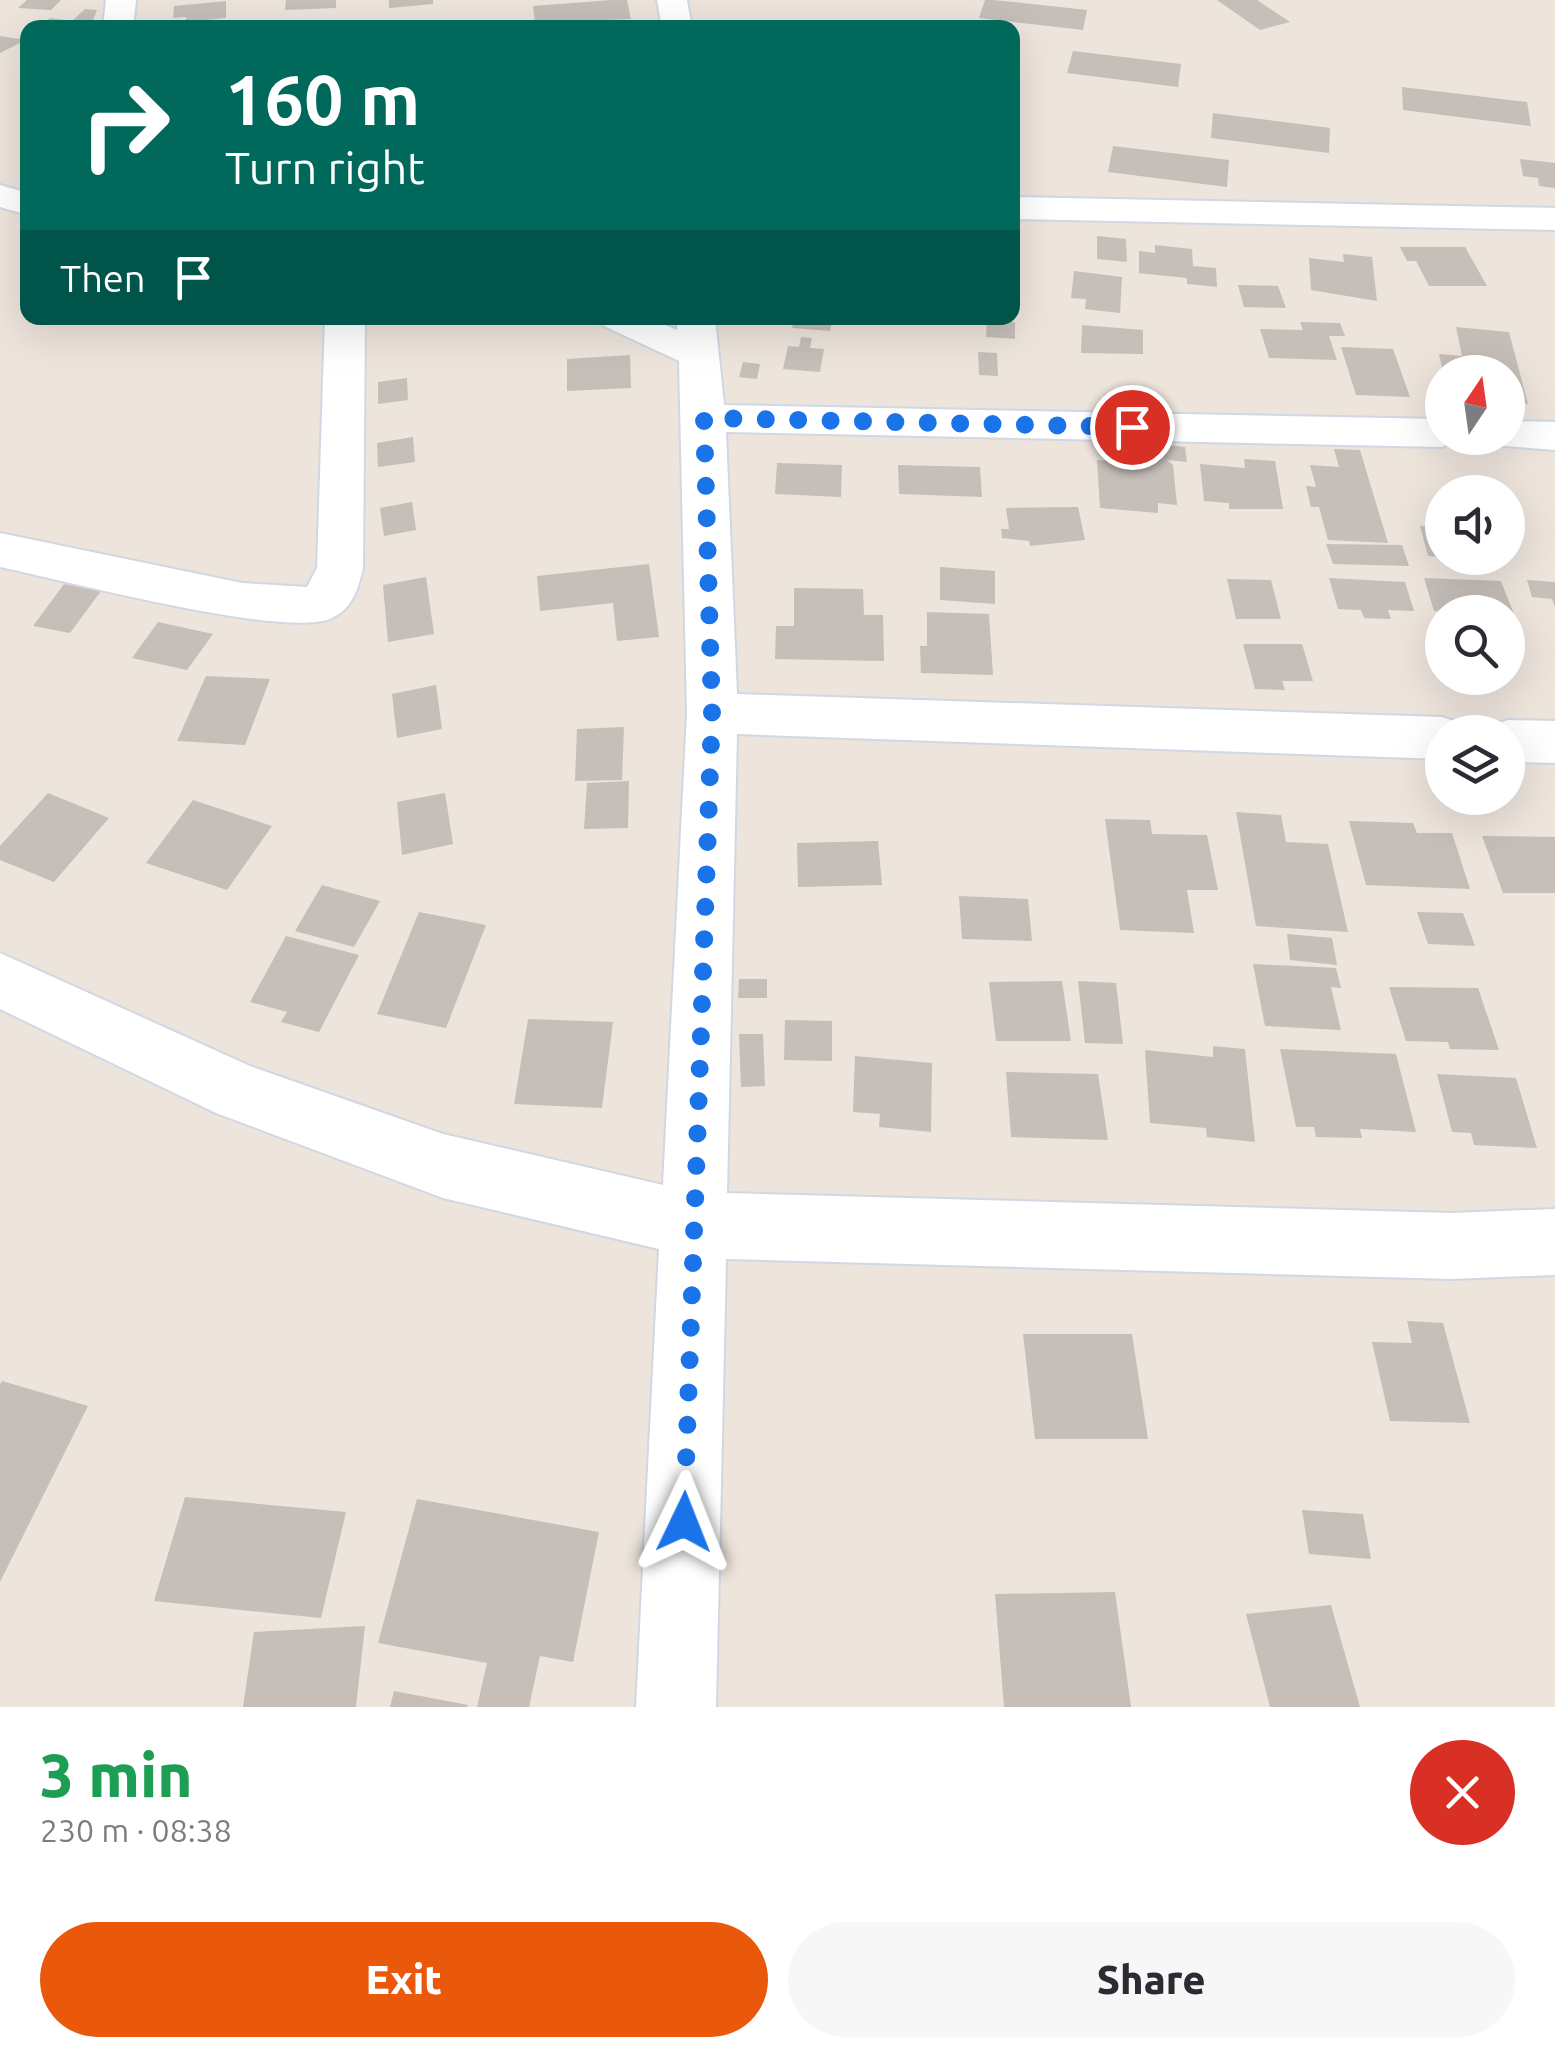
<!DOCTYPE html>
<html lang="en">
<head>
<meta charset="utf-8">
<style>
  :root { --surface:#fff; --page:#f7f7f7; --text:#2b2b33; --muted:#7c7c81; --accent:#ea580c }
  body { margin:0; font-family:Ubuntu,sans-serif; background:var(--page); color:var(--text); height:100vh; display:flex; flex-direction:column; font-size:38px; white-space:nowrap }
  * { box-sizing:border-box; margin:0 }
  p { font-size:32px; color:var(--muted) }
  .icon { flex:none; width:55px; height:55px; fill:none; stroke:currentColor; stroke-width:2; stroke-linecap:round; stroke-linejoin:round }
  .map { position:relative; height:1707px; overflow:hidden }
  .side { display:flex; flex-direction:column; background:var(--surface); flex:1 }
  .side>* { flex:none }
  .guide { position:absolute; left:20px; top:20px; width:1000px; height:305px; border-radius:20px; box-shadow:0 10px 40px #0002; background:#00695c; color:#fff; overflow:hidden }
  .needle { width:65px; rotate:13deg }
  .tools { position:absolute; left:1425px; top:355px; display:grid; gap:20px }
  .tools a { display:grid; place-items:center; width:100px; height:100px; border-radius:50%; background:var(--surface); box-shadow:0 10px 40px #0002; font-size:50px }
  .pin { position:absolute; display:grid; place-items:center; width:85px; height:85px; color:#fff; margin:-42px; border:5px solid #fff; border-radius:50%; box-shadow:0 2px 10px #0007 }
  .me { position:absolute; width:110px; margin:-55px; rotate:2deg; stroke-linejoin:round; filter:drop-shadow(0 0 8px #0008) }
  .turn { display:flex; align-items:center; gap:35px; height:210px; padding:0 40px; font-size:45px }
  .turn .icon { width:130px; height:130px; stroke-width:2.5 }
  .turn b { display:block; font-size:70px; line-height:85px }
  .then { display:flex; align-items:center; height:95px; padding:0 40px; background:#0003; gap:20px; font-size:38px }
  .round { display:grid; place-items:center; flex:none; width:105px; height:105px; border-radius:52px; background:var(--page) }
  .headline { display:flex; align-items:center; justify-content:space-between; height:170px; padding:0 40px }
  h1 { font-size:60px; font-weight:800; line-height:75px; color:#1e9e55 }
  .button { display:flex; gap:20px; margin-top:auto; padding:20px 40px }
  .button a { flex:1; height:115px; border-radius:60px; background:var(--accent); color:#fff; font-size:40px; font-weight:800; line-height:115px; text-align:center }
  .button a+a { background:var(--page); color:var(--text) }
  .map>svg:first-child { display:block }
  .building { fill:#c5beb9 }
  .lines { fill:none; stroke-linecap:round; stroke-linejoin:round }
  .minor-casing { stroke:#d1d7e4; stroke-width:4 }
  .minor { fill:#fff; fill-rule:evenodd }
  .route { stroke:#1a73e8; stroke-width:18; stroke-dasharray:0 32.4 }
</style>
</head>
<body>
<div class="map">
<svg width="1555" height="1707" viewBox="0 0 1555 1707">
  <rect width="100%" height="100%" fill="#ede4dc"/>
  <path class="building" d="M27,0h34l-10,10 -33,-2z
    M286,0h50v8l-51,2z
    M389,0h44v4l-44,4z
    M612,0h15l4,19 -96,4 -2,-17z
    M985,0h9l93,10 -4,20 -104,-12z
    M1217,0h40l33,22 -30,8z
    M226,1v17l-40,4v-5l-13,1 1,-12z
    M85,9l12,1 -7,18h-51l11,-10 22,3z
    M0,36l26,4 -26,13z
    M1073,51l108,13 -3,23 -111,-14z
    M1402,87l125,15 4,24 -128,-16z
    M1213,113l117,15 -1,25 -118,-15z
    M1113,146l116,14 -2,27 -119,-15z
    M1520,159l35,4v25l-16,-2 -1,-8 -15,-2z
    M1097,236l29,3 1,23 -30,-3z
    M1155,245l37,4 1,17 23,2 1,19 -30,-3v-6l-48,-5v-22l16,2z
    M1400,247h65l22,39h-58l-13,-25h-9z
    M1343,254l29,3 5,44 -66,-11 -2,-32 35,4z
    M1074,271l48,6 -2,36 -35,-4 1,-10 -15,-1z
    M1238,285l40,1 8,22 -42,-1z
    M795,318h38l-3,13 -38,-3z
    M987,320l28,2v17l-29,-2z
    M1300,322l40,1 5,13h-16l8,24 -68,-2 -9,-29 43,1z
    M1082,325l61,5v24l-62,-1z
    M1456,327l53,5 19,72 -20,-3v-29h-65l-4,-18 23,2z
    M801,337l11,1 -2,10 14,1 -4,23 -37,-3 5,-23 11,1z
    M1341,347l52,2 17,48 -54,-2z
    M978,352l19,1 1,23 -19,-1z
    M630,355l1,33 -64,3v-32z
    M743,362l17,2 -3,15 -18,-2z
    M407,378l1,22 -30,4v-22z
    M413,437l2,25 -37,5 -1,-24z
    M1109,439l76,8 2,15 -20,-2 6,5 4,40 -19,-2v10l-58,-5 -3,-48 51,4 -39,-10z
    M1334,449l26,1 28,93 -60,-3 -9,-33h-8l-5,-21 10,1 -6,-22 29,2z
    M1244,459l31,2 8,48h-54v-6l-25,-2 -4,-37 45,4z
    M777,463l65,2 -1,32 -66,-3z
    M898,465l82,2 2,30 -83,-3z
    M412,502l4,28 -32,6 -4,-28z
    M1078,507l7,33 -55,6 -1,-5 -27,-3 -1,-9h8l-3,-21z
    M1435,518l7,1v38l-14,-1 -8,-30 18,1z
    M1326,544l76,1 7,21 -76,-2z
    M649,564l10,73 -42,4 -4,-38 -73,8 -3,-35z
    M940,567l55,4v33l-55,-4z
    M426,577l8,57 -46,8 -5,-57z
    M1329,578l76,4 9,29 -26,-1 3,9 -27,-1 -3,-8 -23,-1z
    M1424,578l77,3 13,33 -80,-3z
    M1227,579l44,1 10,39h-45z
    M1527,580l28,2v25l-3,-8 -20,-2z
    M64,584l37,7 -31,42 -37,-7z
    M794,588l69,1 1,26h19l1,46 -109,-2 1,-33h18z
    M927,612l62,2 4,61 -72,-2 -1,-27h7z
    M158,622l55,12 -26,36 -55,-12z
    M1243,644h59l11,37h-31l3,9 -30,-1z
    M206,676l64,3 -25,66 -68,-4z
    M436,685l6,44 -45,9 -5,-44z
    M624,727l-2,53 -47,1 2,-52z
    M629,781l-1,47 -44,1 3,-46z
    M48,793l61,25 -55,64 -54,-22v-14z
    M445,793l8,51 -51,11 -5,-53z
    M193,800l79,26 -45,64 -81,-27z
    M1236,812l45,3 5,27 42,2 20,88 -92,-6z
    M1105,819l45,1 2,14 55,1 11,55h-31l7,43 -74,-3z
    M1349,821l64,2 4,10h35l18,56 -104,-4z
    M1482,836l73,1v56h-52z
    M878,841l4,44 -84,2 -1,-44z
    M322,885l58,16 -26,46 -59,-16z
    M959,896l69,3 4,42 -70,-2z
    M419,912l67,13 -40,103 -69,-14z
    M1417,912l46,1 12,33 -47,-2z
    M1287,934l45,4 5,27 -47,-5z
    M286,936l73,19 -40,77 -38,-10 6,-10 -37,-10z
    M1253,964l83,4 5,20 -10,-1 10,43 -76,-4z
    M739,979h28v19h-29z
    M1062,981l9,60h-75l-7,-59z
    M1078,981l38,2 7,61 -38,-1z
    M1389,987l89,1 21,62 -49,-1 -2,-7 -42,-1z
    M528,1019l85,3 -11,86 -88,-4z
    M785,1020l47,1v40l-48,-1z
    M739,1034h24l2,52 -24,1z
    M1213,1046l32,3 10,93 -48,-5 -1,-9 -56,-5 -5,-73 68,7z
    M1280,1049l116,5 20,78 -56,-3 2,9 -46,-1 -2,-10h-18z
    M855,1056l77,7 -1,69 -52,-5 1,-13 -27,-2z
    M1006,1072l92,2 10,66 -97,-3z
    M1437,1074l79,4 21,70 -63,-3 -3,-12 -19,-1z
    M1407,1321l36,2 27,100 -80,-2 -18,-79 40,1z
    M1023,1334h109l16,105h-113z
    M2,1381l86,25 -88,176v-198z
    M185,1497l161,15 -25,106 -167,-17z
    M417,1499l182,33 -26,130 -33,-6 -11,51h-52l10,-44 -109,-20z
    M1302,1510l61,4 8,45 -62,-5z
    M1115,1592l16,115h-127l-9,-113z
    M1331,1605l29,102h-90l-24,-93z
    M365,1626l-9,81h-113l11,-75z
    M394,1691l74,14 -1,2h-77z"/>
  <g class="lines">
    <g class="minor-casing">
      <path id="minor" d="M106,0h30l-3,28h-30z
        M657,0h30l5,28h-30z
        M0,185l28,8v22l-28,-8z
        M1012,197l543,11v22l-543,-11z
        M325,318h40l-2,250c-5,21 -10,40 -31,50 -44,22 -273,-39 -332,-51v-34l242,50 65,4 10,-19z
        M598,318h52l27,12v-12h38l9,87 718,14v19h18l-18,9 -716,-15 11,262 705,23 18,6 5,9h-23v27l-705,-25 -10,459 724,20 104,-4v66l-104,4 -725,-20 -10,448h-80l23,-458 -216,-51 -227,-85 -216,-104v-56l250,113 193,68 220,51 24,-472 -8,-352 -75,-35z
        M1508,421l47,1v28l-62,-5 -5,-7h20z
        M1508,720l47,1v42l-47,-1v-30h-21l3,-6z"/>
    </g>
    <use href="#minor" class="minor"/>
  </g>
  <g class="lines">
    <path class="route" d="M684,1522l28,-809 -8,-295 428,9"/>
  </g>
</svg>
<div class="tools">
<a><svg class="needle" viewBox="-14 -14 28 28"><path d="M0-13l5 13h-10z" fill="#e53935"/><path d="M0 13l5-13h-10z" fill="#7c7c81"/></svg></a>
<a><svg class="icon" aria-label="sound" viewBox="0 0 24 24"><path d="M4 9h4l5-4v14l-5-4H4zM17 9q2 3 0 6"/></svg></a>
<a><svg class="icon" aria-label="search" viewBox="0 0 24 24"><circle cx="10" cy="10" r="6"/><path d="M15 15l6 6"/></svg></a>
<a><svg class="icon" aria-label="layers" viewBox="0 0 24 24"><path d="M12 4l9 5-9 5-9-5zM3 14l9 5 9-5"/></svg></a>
</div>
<div class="pin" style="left:1132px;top:427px;background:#d93025"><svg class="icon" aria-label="arrive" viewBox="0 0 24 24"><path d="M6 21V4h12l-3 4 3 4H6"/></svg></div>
<svg class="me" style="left:684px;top:1522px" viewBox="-20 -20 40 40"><path d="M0-17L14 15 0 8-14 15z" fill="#1a73e8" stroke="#fff" stroke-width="4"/></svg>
<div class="guide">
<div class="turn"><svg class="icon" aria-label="right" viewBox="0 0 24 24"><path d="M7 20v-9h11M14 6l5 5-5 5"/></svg><div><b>160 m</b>Turn right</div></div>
<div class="then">Then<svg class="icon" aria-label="arrive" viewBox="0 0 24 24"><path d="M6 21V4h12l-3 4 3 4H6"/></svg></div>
</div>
</div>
<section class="side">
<div class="headline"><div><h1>3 min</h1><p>230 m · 08:38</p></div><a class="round" style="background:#d93025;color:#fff"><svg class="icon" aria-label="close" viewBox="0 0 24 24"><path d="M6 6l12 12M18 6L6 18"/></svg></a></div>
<div class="button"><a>Exit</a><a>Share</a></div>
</section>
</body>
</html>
